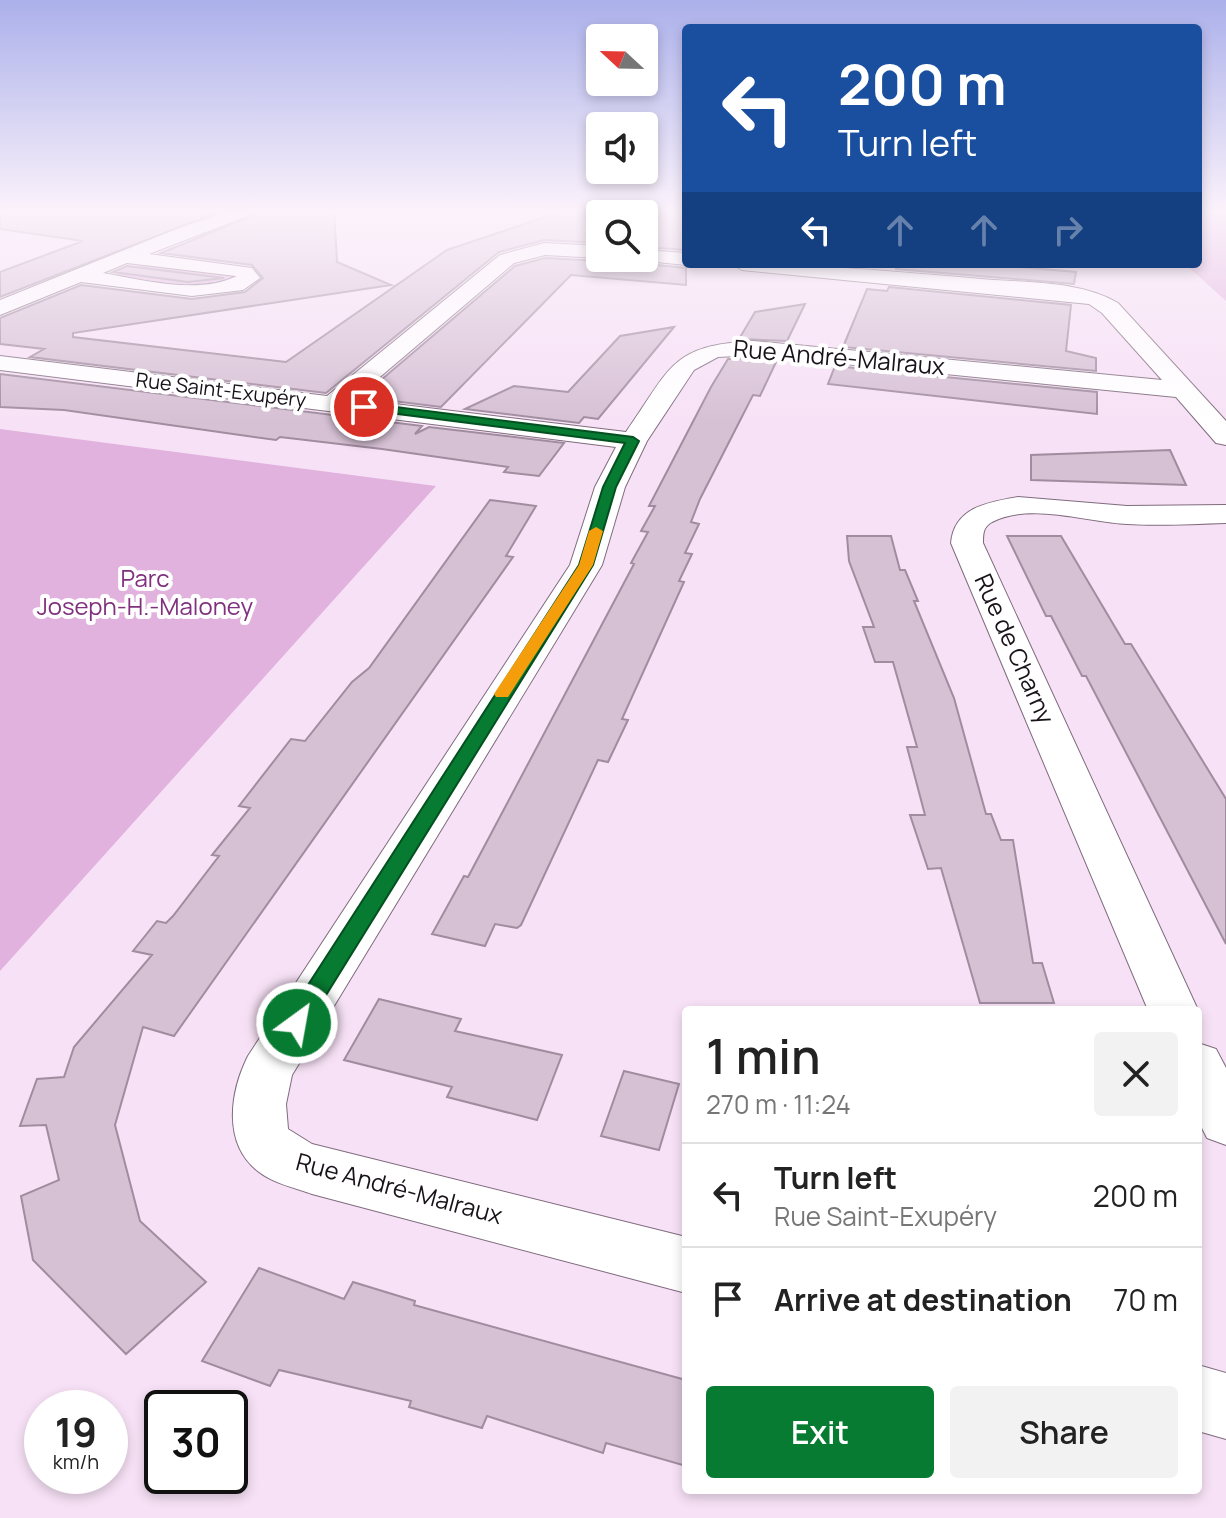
<!DOCTYPE html>
<html lang="en">
<head>
<meta charset="utf-8">
<style>
  :root { --surface:#fff; --page:#f2f2f2; --text:#222; --muted:#767676; --line:#e0e0e0; --accent:#067b31 }
  body { margin:0; font-family:Manrope,sans-serif; background:var(--page); color:var(--text); height:100vh; display:flex; flex-direction:column; font-size:30px; white-space:nowrap }
  * { box-sizing:border-box; margin:0 }
  p { font-size:26px; color:var(--muted) }
  .icon { flex:none; width:44px; height:44px; fill:none; stroke:currentColor; stroke-width:2; stroke-linecap:round; stroke-linejoin:round }
  .map { position:relative; flex:1; overflow:hidden }
  .details { position:absolute; left:682px; top:1006px; width:520px; height:488px; display:flex; flex-direction:column; background:var(--surface); border-radius:8px; box-shadow:0 4px 12px #0003 }
  .details>* { flex:none }
  .banner { position:absolute; left:682px; top:24px; width:520px; height:244px; border-radius:8px; box-shadow:0 4px 12px #0003; background:#1a4fa0; color:#fff; overflow:hidden }
  .needle { width:52px; rotate:292deg }
  .buttons { position:absolute; left:586px; top:24px; display:grid; gap:16px }
  .buttons a { display:grid; place-items:center; width:72px; height:72px; border-radius:8px; background:var(--surface); box-shadow:0 4px 12px #0003; font-size:40px }
  .speed { position:absolute; left:24px; top:1390px; display:flex; gap:16px; font-size:40px; font-weight:700; text-align:center }
  .speed>* { display:grid; place-content:center; width:104px; height:104px; border-radius:50%; background:var(--surface); box-shadow:0 4px 12px #0003; line-height:1 }
  .speed small { font-size:20px; font-weight:400 }
  .speed .limit { border:4px solid #111; border-radius:12px; background:#fff; color:#111 }
  .pin { position:absolute; display:grid; place-items:center; width:68px; height:68px; color:#fff; margin:-34px; border:4px solid #fff; border-radius:50%; box-shadow:0 2px 8px #0007 }
  .me { position:absolute; width:88px; margin:-44px; rotate:32deg; stroke-linejoin:round; filter:drop-shadow(0 0 6px #0008) }
  .turn { display:flex; align-items:center; gap:28px; height:168px; padding:0 24px; font-size:36px }
  .turn .icon { width:104px; height:104px; stroke-width:2.5 }
  .turn b { display:block; font-size:56px; line-height:68px }
  .lanes { display:flex; align-items:center; height:76px; padding:0 24px; background:#0003; justify-content:center; gap:40px; direction:ltr }
  .lanes .off { opacity:.35 }
  .round { display:grid; place-items:center; flex:none; width:84px; height:84px; border-radius:8px; background:var(--page) }
  .summary { display:flex; align-items:center; justify-content:space-between; height:136px; padding:0 24px }
  h1 { font-size:48px; font-weight:600; line-height:60px }
  .primary-button { display:flex; gap:16px; margin-top:auto; padding:16px 24px }
  .primary-button a { flex:1; height:92px; border-radius:8px; background:var(--accent); color:#fff; font-size:32px; font-weight:600; line-height:92px; text-align:center }
  .primary-button a+a { background:var(--page); color:var(--text) }
  ul { padding:0; list-style:none }
  li { display:flex; align-items:center; gap:24px; height:104px; padding:0 24px; border-top:2px solid var(--line) }
  li div { flex:1 }
  li b { display:block; font-size:30px }
  li em { font-style:normal }
  .map>svg:first-child { display:block }
  .green { fill:#e1b2de }
  .building { fill:#d6c0d4; stroke:#a08c9f; stroke-width:2 }
  .lines { fill:none; stroke-linecap:round; stroke-linejoin:round }
  .street-casing { stroke:#7f6c7d; stroke-width:2 }
  .street { fill:#fff; fill-rule:evenodd }
  .route { fill:#067b31; stroke:#045020; stroke-width:2 }
  .slow { fill:#f59e0b }
  .labels { text-anchor:middle; stroke-width:8; stroke-linejoin:round; paint-order:stroke }
  .far-street-label { font-size:20px; fill:#191219; stroke:#fff }
  .street-label { font-size:24px; fill:#191219; stroke:#fff }
  .park-label { font-size:24px; fill:#80307e; stroke:#fff }
</style>
</head>
<body>
<div class="map">
<svg width="1226" height="1518" viewBox="0 0 1226 1518">
  <rect width="100%" height="100%" fill="#f7e1f6"/>
  <path class="green" d="M1198,209h28v92l-41,-37h13z
    M142,265l89,9 5,2 -2,4 -32,7 -85,-11 2,-5z
    M0,429l436,57 -436,485z"/>
  <path class="building" d="M0,209h226l-226,88v-25l83,-31 -83,-12z
    M269,209h65l3,53 54,23 -318,48v4l213,25 161,-112 122,-41h117v41l-42,-3v-33h-44v29l-56,-3 -45,12 -173,141 -296,-36 14,-8 -44,-5v-26l81,-33 111,14 53,-7 18,-14 -11,-13 -91,-12z
    M545,258l55,3 35,-3 2,5 49,5v17l-115,-10 -130,132 -80,-10 154,-131z
    M898,264h87l91,8 -2,12 -178,-15z
    M127,266l97,12 -36,4 -75,-10z
    M889,287l182,18 -5,46 30,7v13l-253,-24 24,-58 20,2z
    M805,304l-18,37 -48,-2 16,-27z
    M674,327l-76,92 -14,-2 -5,6 -114,-14 49,-23 54,6 52,-56z
    M754,358l23,2 -17,36 -7,-1 -53,104 -9,23 8,2 -14,29 7,1 -13,27 5,1 -62,137 6,1 -20,42 -10,-2 -77,165 -4,3 -22,-4 -10,22 -53,-12 32,-58 4,1 166,-313 -3,-1 17,-31 -7,-1 14,-25h-6l62,-119 17,-28z
    M835,366l262,26v22l-269,-30z
    M0,374l422,52 -7,8 14,-7 135,16 -25,33 -35,-4 4,-5 -126,-18 -102,-12 -4,3 -212,-30 -64,-3z
    M1170,450l16,35 -155,-5v-25z
    M490,500l46,6 -30,50 7,1 -339,479 -31,-9 -28,98 25,96 66,61 -80,72 -93,-94 -12,-64 38,-16 -13,-55 -26,1 17,-47 27,-2 10,-30 78,-92 -19,-4 24,-30 9,2 7,-7 46,-60 -7,-1 38,-47 -11,-2 52,-67 14,2 47,-59 17,-14z
    M847,536h44l9,34h5l13,31h-4l40,97 32,116h5l10,26h12l20,123h9l12,40h-74l-39,-135 -13,1 -18,-54h15l-18,-68h10l-24,-85h-18l-12,-35h11l-25,-66z
    M1007,536h54l64,108h6l95,155v145l-140,-268h-4l-31,-60h-5z
    M379,999l82,20 -6,12 107,24 -25,65 -90,-23 5,-10 -108,-27z
    M624,1071l55,13 -20,66 -58,-14z
    M259,1268l85,31 9,-17 62,19 -1,4 272,75v86l-80,-23 -3,10 -116,-37 -5,12 -73,-21 2,-6 -132,-31 -9,16 -68,-25z"/>
  <g class="lines">
    <g class="street-casing">
      <path id="street" d="M237,209h29l-117,45 103,14 8,10 -17,12 -51,6 -111,-14 -81,33v-15l179,-72zM127,263l109,13h1c-38,19 -95,4 -134,-3z
        M544,243l56,3v12l-55,-3 -31,8 -160,136 272,33c45,-64 44,-87 128,-91l408,39 -60,-67 -13,-9 -347,-34 -10,-6c84,0 166,8 249,15 44,4 98,1 137,24l108,118v24l-10,-2 -40,-46 -422,-42 -36,2 -24,13 -47,71 -22,46 -23,78 -310,510 -6,29 2,25 24,15 374,93v56l-374,-99c-17,-6 -39,-11 -53,-22 -37,-28 -29,-80 -11,-116l322,-491 25,-78 21,-40 -616,-77v-14l327,40 173,-141z
        M644,250l42,3v11h4l-4,1 -49,-5 7,-2z
        M1018,497l109,9 99,-1v18c-33,1 -66,3 -99,1 -41,-2 -97,-22 -135,-2 -9,5 -9,12 -9,21l215,467h-50l-197,-467c3,-36 38,-41 67,-46z
        M1198,1043l18,6 10,19v77l-19,-7 -9,-18z
        M1198,1365l28,8v66l-28,-8z"/>
    </g>
    <use href="#street" class="street"/>
  </g>
  <linearGradient id="sky" x2="0" y2="1"><stop stop-color="#abb0ea"/><stop offset="0.5" stop-color="#fbf2fb"/><stop offset="1" stop-color="#fbf2fb" stop-opacity="0"/></linearGradient>
  <rect width="1226" height="422" fill="url(#sky)"/>
  <path class="route" d="M364,403l269,34 6,4 -23,46 -23,78 -288,464h-17l-3,-6 3,-7 291,-451 24,-78 22,-44 -266,-34v-5z"/>
  <path class="slow" d="M596,527l7,4 -10,34 -85,132h-12l-2,-3 85,-129 10,-34z"/>
  <g class="labels">
    <g class="far-street-label">
      <text transform="translate(221 390) rotate(7)" y="7">Rue Saint-Exupéry</text>
    </g>
    <g class="street-label">
      <text transform="translate(839 358) rotate(5)" y="8">Rue André-Malraux</text>
      <text transform="translate(1014 649) rotate(66)" y="8">Rue de Charny</text>
      <text transform="translate(399 1189) rotate(15)" y="8">Rue André-Malraux</text>
    </g>
    <g class="park-label">
      <text x="145" y="587">Parc<tspan x="145" dy="28">Joseph-H.-Maloney</tspan></text>
    </g>
  </g>
</svg>
<div class="buttons">
<a><svg class="needle" viewBox="-14 -14 28 28"><path d="M0-13l5 13h-10z" fill="#e53935"/><path d="M0 13l5-13h-10z" fill="#767676"/></svg></a>
<a><svg class="icon" aria-label="sound" viewBox="0 0 24 24"><path d="M4 9h4l5-4v14l-5-4H4zM17 9q2 3 0 6"/></svg></a>
<a><svg class="icon" aria-label="search" viewBox="0 0 24 24"><circle cx="10" cy="10" r="6"/><path d="M15 15l6 6"/></svg></a>
</div>
<div class="speed"><div>19<small>km/h</small></div><div class="limit">30</div></div>
<div class="pin" style="left:364px;top:407px;background:#d93025"><svg class="icon" aria-label="arrive" viewBox="0 0 24 24"><path d="M6 21V4h12l-3 4 3 4H6"/></svg></div>
<svg class="me" style="left:297px;top:1023px" viewBox="-20 -20 40 40"><circle r="17" fill="#067b31" stroke="#fff" stroke-width="3"/><path d="M0-11L8 9 0 5-8 9z" fill="#fff"/></svg>
<div class="banner">
<div class="turn"><svg class="icon" aria-label="left" viewBox="0 0 24 24"><path d="M17 20v-9H6M10 6l-5 5 5 5"/></svg><div><b>200 m</b>Turn left</div></div>
<div class="lanes"><svg class="icon" aria-label="left" viewBox="0 0 24 24"><path d="M17 20v-9H6M10 6l-5 5 5 5"/></svg><svg class="icon off" aria-label="ahead" viewBox="0 0 24 24"><path d="M12 20V5M6 11l6-6 6 6"/></svg><svg class="icon off" aria-label="ahead" viewBox="0 0 24 24"><path d="M12 20V5M6 11l6-6 6 6"/></svg><svg class="icon off" aria-label="right" viewBox="0 0 24 24"><path d="M7 20v-9h11M14 6l5 5-5 5"/></svg></div>
</div>
<section class="details">
<div class="summary"><div><h1>1 min</h1><p>270 m · 11:24</p></div><a class="round"><svg class="icon" aria-label="close" viewBox="0 0 24 24"><path d="M6 6l12 12M18 6L6 18"/></svg></a></div>
<ul>
<li><svg class="icon" aria-label="left" viewBox="0 0 24 24"><path d="M17 20v-9H6M10 6l-5 5 5 5"/></svg><div><b>Turn left</b><p>Rue Saint-Exupéry</p></div><em>200 m</em></li>
<li><svg class="icon" aria-label="arrive" viewBox="0 0 24 24"><path d="M6 21V4h12l-3 4 3 4H6"/></svg><div><b>Arrive at destination</b></div><em>70 m</em></li>
</ul>
<div class="primary-button"><a>Exit</a><a>Share</a></div>
</section>
</div>
</body>
</html>
